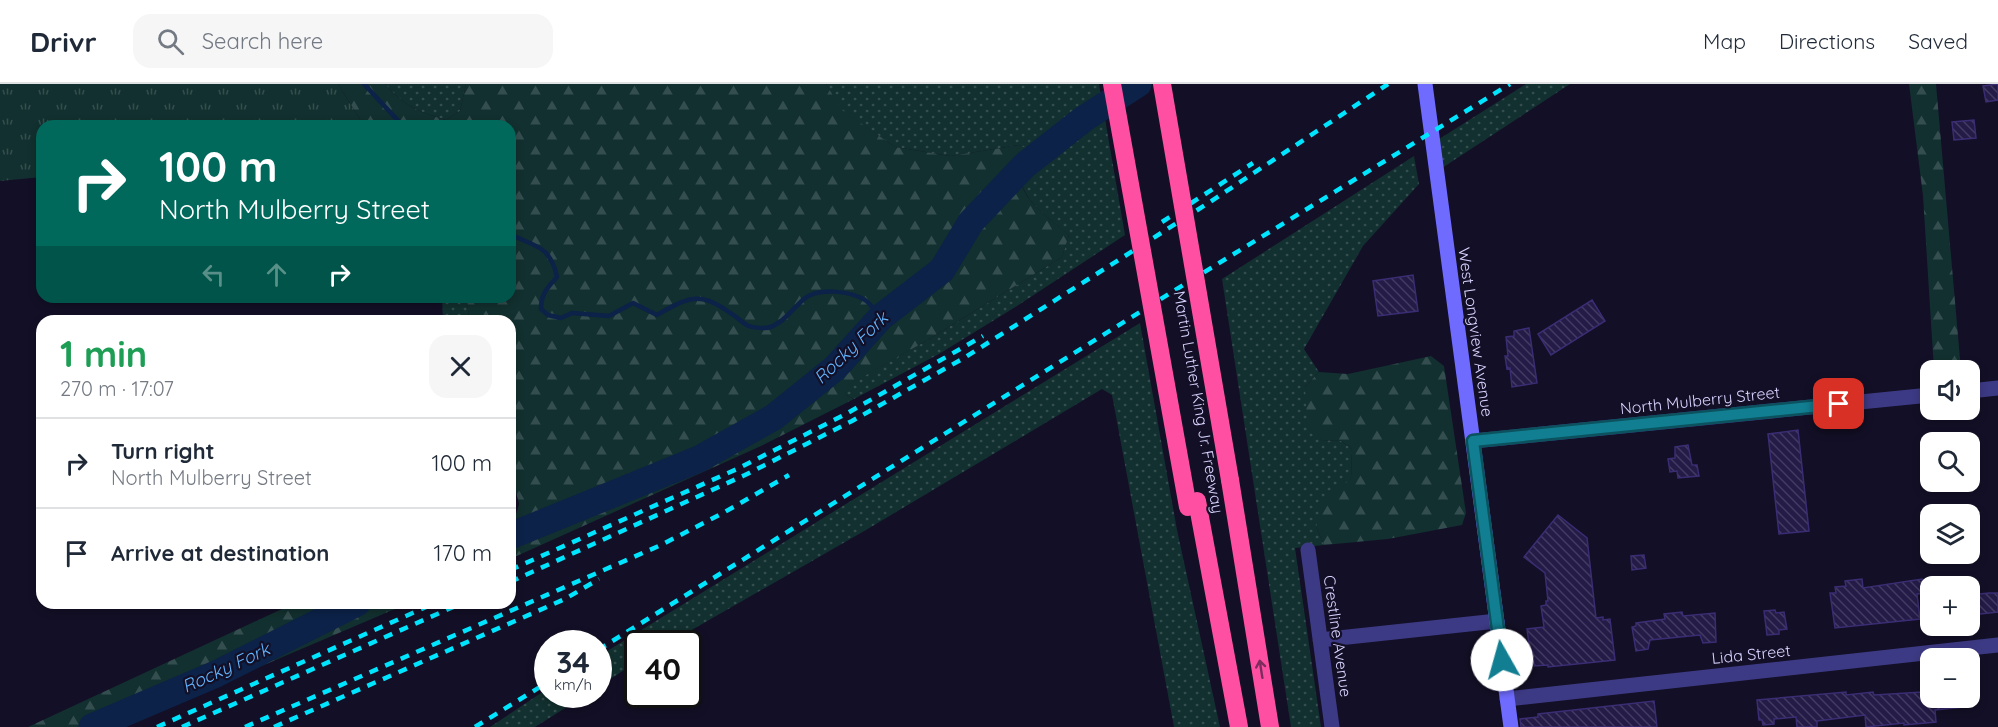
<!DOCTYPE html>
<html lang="en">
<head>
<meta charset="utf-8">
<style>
  :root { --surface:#fff; --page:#f6f6f7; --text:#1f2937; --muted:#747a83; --line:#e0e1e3 }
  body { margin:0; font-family:Quicksand,sans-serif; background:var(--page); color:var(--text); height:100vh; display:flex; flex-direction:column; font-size:22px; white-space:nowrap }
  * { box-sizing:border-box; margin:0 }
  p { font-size:20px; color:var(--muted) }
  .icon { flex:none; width:33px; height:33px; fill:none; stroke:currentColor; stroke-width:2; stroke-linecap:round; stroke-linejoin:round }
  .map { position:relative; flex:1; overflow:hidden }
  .drawer { position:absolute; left:36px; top:231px; width:480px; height:294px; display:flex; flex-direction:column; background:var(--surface); border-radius:18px; box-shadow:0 3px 9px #0003 }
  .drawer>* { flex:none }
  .guide { position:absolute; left:36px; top:36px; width:480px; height:183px; border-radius:18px; box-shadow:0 3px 9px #0003; background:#00695c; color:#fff; overflow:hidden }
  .controls { position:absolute; left:1920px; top:276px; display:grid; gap:12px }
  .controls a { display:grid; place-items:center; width:60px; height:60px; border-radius:12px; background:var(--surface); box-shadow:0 3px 9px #0003; font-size:30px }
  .speed { position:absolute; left:534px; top:546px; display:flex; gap:12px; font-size:30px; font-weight:700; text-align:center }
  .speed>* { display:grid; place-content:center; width:78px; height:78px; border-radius:50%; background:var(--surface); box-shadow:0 3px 9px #0003; line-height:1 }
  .speed small { font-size:15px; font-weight:400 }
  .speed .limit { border:3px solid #111; border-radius:9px; background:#fff; color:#111 }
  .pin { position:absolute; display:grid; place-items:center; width:51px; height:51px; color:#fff; margin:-26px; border-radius:12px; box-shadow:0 3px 9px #0006 }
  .me { position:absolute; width:66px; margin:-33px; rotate:353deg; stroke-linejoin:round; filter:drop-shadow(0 0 4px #0008) }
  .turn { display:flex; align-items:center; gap:21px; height:126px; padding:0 24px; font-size:27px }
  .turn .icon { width:78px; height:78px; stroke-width:2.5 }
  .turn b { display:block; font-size:42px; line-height:51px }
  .lanes { display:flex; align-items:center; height:57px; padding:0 24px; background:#0003; justify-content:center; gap:30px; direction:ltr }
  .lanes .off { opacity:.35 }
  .round { display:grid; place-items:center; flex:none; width:63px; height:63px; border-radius:18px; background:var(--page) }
  .head { display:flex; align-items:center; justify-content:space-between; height:102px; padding:0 24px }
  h1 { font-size:36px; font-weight:800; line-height:45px; color:#1e9e55 }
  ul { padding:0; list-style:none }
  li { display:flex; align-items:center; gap:18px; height:90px; padding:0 24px; border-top:2px solid var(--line) }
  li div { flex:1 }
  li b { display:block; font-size:22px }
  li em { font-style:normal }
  header { display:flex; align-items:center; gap:36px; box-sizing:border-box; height:84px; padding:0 30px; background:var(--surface); border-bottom:2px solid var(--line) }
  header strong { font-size:28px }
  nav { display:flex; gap:33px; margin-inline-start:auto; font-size:21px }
  .search { width:420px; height:54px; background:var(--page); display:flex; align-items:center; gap:15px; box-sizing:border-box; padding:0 21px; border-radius:18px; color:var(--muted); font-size:22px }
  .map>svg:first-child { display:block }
  .grass { fill:url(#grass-dots) }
  .forest { fill:url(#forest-firs) }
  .park { fill:url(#park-tufts) }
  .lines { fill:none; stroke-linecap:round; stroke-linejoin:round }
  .stream { stroke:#0c2248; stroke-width:4.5 }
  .river { stroke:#0c2248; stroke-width:27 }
  .building { fill:url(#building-back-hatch); stroke:#3b2d73; stroke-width:1.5 }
  .street { stroke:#3d3a85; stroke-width:15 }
  .secondary { stroke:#6f6bff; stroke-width:15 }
  .highway { stroke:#ff4fa3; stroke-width:18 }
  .rail { stroke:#00e5ff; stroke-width:4.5; stroke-dasharray:9 8; stroke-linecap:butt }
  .highway-bridge { stroke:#ff4fa3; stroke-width:18 }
  .oneway { stroke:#7d2c5e }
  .route-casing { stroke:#0b525e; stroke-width:15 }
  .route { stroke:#117e91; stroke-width:10 }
  .labels { text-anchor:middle; stroke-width:4.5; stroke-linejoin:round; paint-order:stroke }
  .street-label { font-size:16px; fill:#d9d4ff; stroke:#130f26 }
  .water-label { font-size:18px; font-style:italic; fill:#62b6ff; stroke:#130f26 }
</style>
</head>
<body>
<header>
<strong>Drivr</strong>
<div class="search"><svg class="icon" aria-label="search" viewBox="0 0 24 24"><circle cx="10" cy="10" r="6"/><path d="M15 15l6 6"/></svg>Search here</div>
<nav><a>Map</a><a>Directions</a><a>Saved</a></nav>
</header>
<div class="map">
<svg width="1998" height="643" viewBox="0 0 1998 643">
  <defs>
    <pattern id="grass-dots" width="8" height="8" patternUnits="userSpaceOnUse" patternTransform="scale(1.5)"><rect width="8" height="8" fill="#12302f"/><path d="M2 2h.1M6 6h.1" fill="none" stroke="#344d4e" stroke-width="1.8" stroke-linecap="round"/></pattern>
    <pattern id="forest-firs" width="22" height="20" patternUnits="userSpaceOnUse" patternTransform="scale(1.5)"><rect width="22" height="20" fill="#12302f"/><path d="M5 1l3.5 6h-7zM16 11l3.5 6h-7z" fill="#344d4e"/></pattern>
    <pattern id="park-tufts" width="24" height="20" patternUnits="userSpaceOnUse" patternTransform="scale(1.5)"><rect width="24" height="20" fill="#12302f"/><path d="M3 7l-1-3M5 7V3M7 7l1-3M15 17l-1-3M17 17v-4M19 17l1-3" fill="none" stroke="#344d4e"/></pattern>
    <pattern id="building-back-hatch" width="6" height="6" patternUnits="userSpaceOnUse" patternTransform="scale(1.5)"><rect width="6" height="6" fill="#241b47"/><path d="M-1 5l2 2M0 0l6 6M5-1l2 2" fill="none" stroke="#433b63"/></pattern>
  </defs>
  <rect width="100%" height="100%" fill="#130f26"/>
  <path class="grass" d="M385,0h81l-6,27 -14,9c-27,-8 -42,-14 -61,-36z
    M826,0h273l26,151 -108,71 -78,48 -85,45 -8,-4 -2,-8 82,-46 136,-84 7,-22c-14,-12 -51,-37 -47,-58 1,-6 10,-13 15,-18l-9,-9 -9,-5 -69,11 -55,-9 -54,-37z
    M1526,0h44l-128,84 -6,-27z
    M1414,72l5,28 -56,62 -59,103 15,23 -14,15 16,53 20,1 11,8 -1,30 -35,48 8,18 -29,3 26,179h-30l-69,-448z
    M442,213h25l2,24h-26z
    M1140,239l37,207 43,197h-46l-62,-332 -10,-6 -236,141 -197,113 -31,1 -1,18 -38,24v-30z
    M547,605l1,5 38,1 -51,32h-45z"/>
  <path class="forest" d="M338,0h47c19,22 34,28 61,36l14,-9 6,-27h360l16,26 53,37 55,9 69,-11 10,5 8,9c-5,5 -14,12 -15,18 -5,21 34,46 47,58l-7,22 -136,84 -81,46 1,8 8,4 -93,47 -251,113v-39l5,-2 4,-14 -3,-12 -6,-12 2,-56 -2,-5v-98h-41l-2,-24h43v-171h-146z
    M1909,0h27l25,286h-27l-11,-174z
    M1431,272l13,10 22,147 -4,12 -74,14 -64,6 -8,-18 7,-27 28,-21 1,-30 -11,-8 -20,-1 -14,-20 -2,-33 14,-15 29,2z
    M295,519h114l-290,124h-91z"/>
  <path class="park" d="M0,0h338l26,42h-322v51l-42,4z"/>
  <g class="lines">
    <path class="stream" d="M364,0l39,42
      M510,150c25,13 40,11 47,43 -10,11 -16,17 -16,32l7,6 13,3 11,-5 37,3 24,-13 24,12c36,-21 45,-23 79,2 11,9 13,11 28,11 16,0 29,-20 40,-29 14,-12 46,-8 61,1 6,4 11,12 16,17"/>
    <path class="river" d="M510,452l189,-77 75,-42 61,-49 46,-51 61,-47 29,-48 54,-57 60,-47 53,-34
      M92,643l124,-53 141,-71"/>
  </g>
  <path class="building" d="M1998,0v16l-12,2 -3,-16z
    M1974,36l2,18 -22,2 -2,-18z
    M1413,191l5,36 -40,5 -5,-35z
    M1592,216l13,21 -54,34 -13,-21z
    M1529,244l8,55 -25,4 -2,-19 -3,1 -2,-13h3l-2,-19 8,-1v-5z
    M1798,346l11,101 -30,3 -11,-100z
    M1688,361l4,20h5l2,11 -21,2 -1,-7 -7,1 -2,-13 7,-1v-11z
    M1558,431l29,23 9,80 7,-1v3l7,-1 5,41 -67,7v-2l-14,1 -1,-14h-3l-3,-23 17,-2 -3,-21 5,-1v-4h2l-3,-28 -21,-16z
    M1644,471l2,13 -14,2 -1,-14z
    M1862,495l1,9 59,-9 2,14 -7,1 3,25 -85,9 -5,-35h6l-1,-6 11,-1 -1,-5z
    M1989,509h9v19l-26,3 -2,-20z
    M1775,526l1,3 8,-1 3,17 -8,1v4l-12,1 -3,-24z
    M1682,528l1,4 32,-3 1,29 -13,1 -3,-8 -50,5 -2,9 -12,2 -4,-24 4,-1v-3l29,-4 -1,-5z
    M1846,608v3l27,-3 1,3 48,-3 1,6h50v8l-38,4 1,12 -32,3v-2l-38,4 -1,-12 -48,6v6h-20l-1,-10 -22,2v5l-11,1 -1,-5h-3l-2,-20z
    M1654,617l3,26h-136l-1,-8 18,-2v-3z"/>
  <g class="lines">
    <path class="street" d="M1970,307l28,-3
      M1473,357l457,-46
      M1308,466l24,177
      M1320,556l177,-19
      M1507,615l491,-54"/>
    <path class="secondary" d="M1425,0l86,643"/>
    <path class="highway" d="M1230,396l40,247
      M1197,417l42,226"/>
    <path class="rail" d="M1162,138l91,-59
      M510,486l227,-101 107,-54 139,-79
      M510,498l235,-107 107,-54 112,-63 246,-156 178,-118
      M598,566l574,-358 338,-208
      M157,643l278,-124
      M182,643l280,-124
      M245,643l416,-182 62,-32 66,-38
      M274,643l291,-128 34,-20
      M475,643l73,-45"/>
    <path class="highway-bridge" d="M1112,0l76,423
      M1162,0l68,396"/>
  </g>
  <defs><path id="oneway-shaft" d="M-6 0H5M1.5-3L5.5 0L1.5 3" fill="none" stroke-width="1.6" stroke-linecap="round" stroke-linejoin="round" transform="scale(1.5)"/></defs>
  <use class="oneway" href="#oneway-shaft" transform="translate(1261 585) rotate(-99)"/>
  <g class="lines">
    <g class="route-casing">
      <path id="route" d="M1502,576l-29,-219 366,-37"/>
    </g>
    <use href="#route" class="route"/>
  </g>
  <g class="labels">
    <g class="street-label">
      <text transform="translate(1476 248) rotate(82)" y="6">West Longview Avenue</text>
      <text transform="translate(1700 316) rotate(-6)" y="6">North Mulberry Street</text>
      <text transform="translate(1199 318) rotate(80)" y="6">Martin Luther King Jr. Freeway</text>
      <text transform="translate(1338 552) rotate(82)" y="6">Crestline Avenue</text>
      <text transform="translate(1751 570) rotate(-6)" y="6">Lida Street</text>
    </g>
    <g class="water-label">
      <text transform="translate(851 264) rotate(-44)" y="6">Rocky Fork</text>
      <text transform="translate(226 584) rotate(-25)" y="6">Rocky Fork</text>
    </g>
  </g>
</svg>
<div class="controls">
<a><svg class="icon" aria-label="sound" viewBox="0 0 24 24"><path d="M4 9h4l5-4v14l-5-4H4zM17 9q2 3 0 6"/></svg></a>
<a><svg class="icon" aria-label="search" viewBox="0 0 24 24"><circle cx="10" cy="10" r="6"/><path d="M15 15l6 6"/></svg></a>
<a><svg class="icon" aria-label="layers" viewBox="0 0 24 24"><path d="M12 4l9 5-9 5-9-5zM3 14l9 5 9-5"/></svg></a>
<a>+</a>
<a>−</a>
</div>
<div class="speed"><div>34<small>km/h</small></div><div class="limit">40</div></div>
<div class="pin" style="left:1839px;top:320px;background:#d93025"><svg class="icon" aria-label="arrive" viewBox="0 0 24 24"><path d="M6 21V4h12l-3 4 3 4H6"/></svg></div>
<svg class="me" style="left:1502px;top:576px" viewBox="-20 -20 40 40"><circle r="19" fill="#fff"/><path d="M0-13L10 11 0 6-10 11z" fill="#117e91"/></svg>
<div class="guide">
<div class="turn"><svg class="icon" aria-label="right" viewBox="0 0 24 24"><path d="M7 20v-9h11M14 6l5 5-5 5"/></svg><div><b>100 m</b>North Mulberry Street</div></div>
<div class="lanes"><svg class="icon off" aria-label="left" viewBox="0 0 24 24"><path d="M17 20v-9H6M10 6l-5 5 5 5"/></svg><svg class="icon off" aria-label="ahead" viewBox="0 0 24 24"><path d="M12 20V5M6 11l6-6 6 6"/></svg><svg class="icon" aria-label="right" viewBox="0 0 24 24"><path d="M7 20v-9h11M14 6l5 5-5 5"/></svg></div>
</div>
<section class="drawer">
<div class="head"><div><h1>1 min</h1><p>270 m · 17:07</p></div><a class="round"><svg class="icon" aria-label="close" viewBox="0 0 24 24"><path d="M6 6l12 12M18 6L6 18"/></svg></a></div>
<ul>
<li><svg class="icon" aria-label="right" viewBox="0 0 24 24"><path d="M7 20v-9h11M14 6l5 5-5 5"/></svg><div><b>Turn right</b><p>North Mulberry Street</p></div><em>100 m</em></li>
<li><svg class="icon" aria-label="arrive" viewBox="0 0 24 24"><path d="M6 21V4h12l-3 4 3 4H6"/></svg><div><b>Arrive at destination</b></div><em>170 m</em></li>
</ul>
</section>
</div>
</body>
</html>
